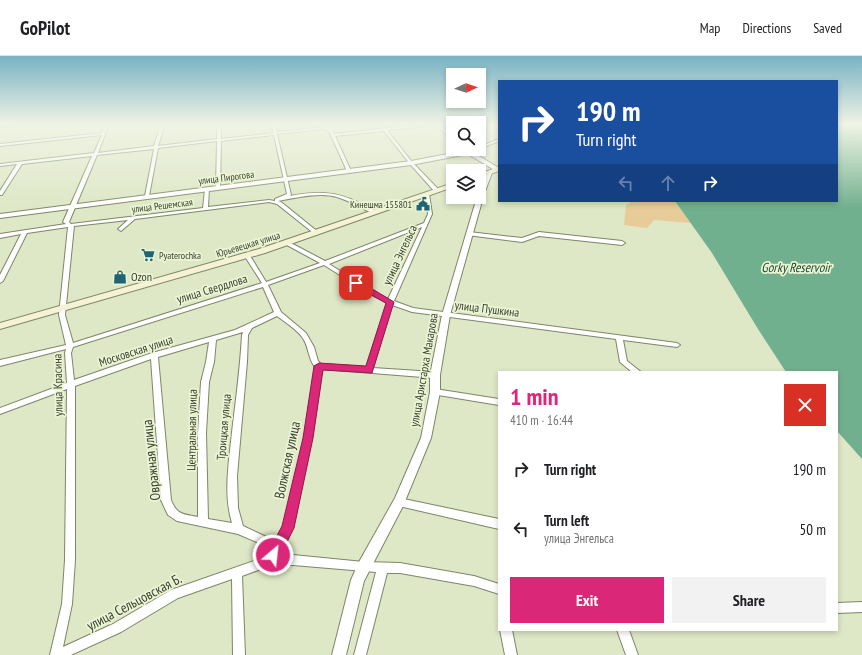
<!DOCTYPE html>
<html lang="en">
<head>
<meta charset="utf-8">
<style>
  :root { --surface:#fff; --page:#f2f2f2; --text:#202124; --muted:#757577; --line:#e0e0e0; --accent:#db2777 }
  body { margin:0; font-family:"PT Sans Narrow",sans-serif; background:var(--page); color:var(--text); height:100vh; display:flex; flex-direction:column; font-size:15px; white-space:nowrap }
  * { box-sizing:border-box; margin:0 }
  p { font-size:13px; color:var(--muted) }
  .icon { flex:none; width:22px; height:22px; fill:none; stroke:currentColor; stroke-width:2; stroke-linecap:round; stroke-linejoin:round }
  .map { position:relative; flex:1; overflow:hidden }
  .drawer { position:absolute; left:498px; top:315px; width:340px; height:260px; display:flex; flex-direction:column; background:var(--surface); border-radius:0px; box-shadow:0 2px 6px #0003 }
  .drawer>* { flex:none }
  .guide { position:absolute; left:498px; top:24px; width:340px; height:122px; border-radius:0px; box-shadow:0 2px 6px #0003; background:#1a4fa0; color:#fff; overflow:hidden }
  .needle { width:26px; rotate:87deg }
  .controls { position:absolute; left:446px; top:12px; display:grid; gap:8px }
  .controls a { display:grid; place-items:center; width:40px; height:40px; border-radius:0px; background:var(--surface); box-shadow:0 2px 6px #0003; font-size:20px }
  .pin { position:absolute; display:grid; place-items:center; width:34px; height:34px; color:#fff; margin:-17px; border-radius:8px; box-shadow:0 2px 6px #0006 }
  .me { position:absolute; width:44px; margin:-22px; rotate:28deg; stroke-linejoin:round; filter:drop-shadow(0 0 3px #0008) }
  .turn { display:flex; align-items:center; gap:14px; height:84px; padding:0 12px; font-size:18px }
  .turn .icon { width:52px; height:52px; stroke-width:2.5 }
  .turn b { display:block; font-size:28px; line-height:34px }
  .lanes { display:flex; align-items:center; height:38px; padding:0 12px; background:#0003; justify-content:center; gap:20px; direction:ltr }
  .lanes .off { opacity:.35 }
  .round { display:grid; place-items:center; flex:none; width:42px; height:42px; border-radius:0px; background:var(--page) }
  .overview { display:flex; align-items:center; justify-content:space-between; height:68px; padding:0 12px }
  h1 { font-size:24px; font-weight:800; line-height:30px; color:var(--accent) }
  .primary-button { display:flex; gap:8px; margin-top:auto; padding:8px 12px }
  .primary-button a { flex:1; height:46px; border-radius:0px; background:var(--accent); color:#fff; font-size:16px; font-weight:800; line-height:46px; text-align:center }
  .primary-button a+a { background:var(--page); color:var(--text) }
  ul { padding:0; list-style:none }
  li { display:flex; align-items:center; gap:12px; height:60px; padding:0 12px }
  li div { flex:1 }
  li b { display:block; font-size:15px }
  li em { font-style:normal }
  header { display:flex; align-items:center; gap:24px; box-sizing:border-box; height:56px; padding:0 20px; background:var(--surface); border-bottom:1px solid var(--line) }
  header strong { font-size:19px }
  nav { display:flex; gap:22px; margin-inline-start:auto; font-size:14px }
  .map>svg:first-child { display:block }
  .green { fill:#e7cb99 }
  .water { fill:#71b08e }
  .lines { fill:none; stroke-linecap:round; stroke-linejoin:round }
  .minor-casing { stroke:#7d8668; stroke-width:2 }
  .tertiary-casing { stroke:#7d8668; stroke-width:2 }
  .secondary-casing { stroke:#7d8668; stroke-width:2 }
  .minor { fill:#fff; fill-rule:evenodd }
  .tertiary { fill:#fff; fill-rule:evenodd }
  .secondary { fill:#f6f2d5; fill-rule:evenodd }
  .route { fill:#db2777; stroke:#8e194d }
  .labels { text-anchor:middle; stroke-width:3.5; stroke-linejoin:round; paint-order:stroke }
  .far-street-label { font-size:10px; fill:#3b3e31; stroke:#ebf5d3 }
  .far-poi-label { font-size:10px; fill:#3b3e31; stroke:#ebf5d3; text-anchor:end }
  .street-label { font-size:12px; fill:#3b3e31; stroke:#ebf5d3 }
  .poi-label { font-size:12px; fill:#3b3e31; stroke:#ebf5d3; text-anchor:start }
  .water-label { font-size:13px; font-style:italic; fill:#184932; stroke:#ebf5d3 }
  .near-street-label { font-size:14px; fill:#3b3e31; stroke:#ebf5d3 }
</style>
</head>
<body>
<header>
<strong>GoPilot</strong>
<nav><a>Map</a><a>Directions</a><a>Saved</a></nav>
</header>
<div class="map">
<svg width="862" height="599" viewBox="0 0 862 599">
  <rect width="100%" height="100%" fill="#dee7c6"/>
  <path class="green" d="M633,145h42l16,22 -37,-3 -7,8 -23,-3 2,-20z"/>
  <path class="water" d="M837,68h25v335l-25,-28v-59h-51l-28,-43 -46,-76 -37,-52h162z"/>
  <g class="lines">
    <g class="minor-casing">
      <path id="minor" d="M16,68h35l-51,3 1,-2z
        M105,68h4l-11,29 56,-7 7,-22h4l-7,22 59,-7v-15h4v15l52,-6 -2,-9h4l2,8 47,-5 8,2 2,5 88,-10h17l14,13v3l-17,-15 -49,5 25,32 27,28v2h-4l-25,-28 -26,-33 -49,5 16,35 -2,1 -2,-1 -18,-40 -5,-2 -47,5 14,61 -1,1c27,-5 45,-5 70,7 5,3 12,5 16,9l-4,1c-11,-5 -22,-12 -35,-16 -19,-5 -41,1 -59,4l3,1 37,30v2l-2,1 -39,-31 -8,-2 -134,17 -14,12 -3,-2 10,-9 -54,6 -9,89 8,28 189,-60 -18,-28 1,-1h4l17,28 54,-19 -35,-19v-2h4l36,19 99,-38 4,-9 -3,-20 2,-1 2,1 3,20 -38,87 19,7 264,35 3,2 -3,2 -54,-7 4,21 14,11h-9l-12,-10 -4,-23 -204,-27 -20,-7 -19,63 62,4 3,1 1,2 -1,2 -3,1 -113,-9 -10,69 -19,89 -15,28h15l71,7 36,1 74,13 25,8v10l-25,-8 -74,-13h-13l-21,82h-12l22,-83 -83,-7h-21l-30,11 3,79h-12l-1,-76 -54,19 -57,34 -50,23h-21l12,-51 3,-44 2,-171 -67,25v-6l67,-25 -2,-30 1,-4 -66,17v-6l66,-15 -7,-30 9,-88 -41,6 -24,48 -3,2v-8l21,-41 -21,4v-4l66,-10 -3,-2 29,-66 -70,8 -20,31h-2v-4l17,-27 -17,2v-2l94,-11 8,-18 -102,11v-2l102,-11zM274,79l13,59 -12,5v2l-6,-1 -61,7 1,-18 -2,-1 -2,1 -2,19 -132,16 -2,-2 28,-67 57,-6 -9,47 2,1 2,-1 9,-48 59,-7 -1,47 2,1 2,-1 1,-47zM422,171l-34,72 -19,-10 -40,-25zM324,209l41,26 22,12 -21,64 -45,-3 -3,-3 -4,-14 -8,-14 -25,-21 -13,-27zM263,231l11,25 -39,18 -83,23 -78,27 -3,-27 2,-6zM277,260c8,6 19,13 25,21 7,9 6,22 13,30l-11,71 -20,88 -9,16 -2,-2 -30,-14 -5,-18 -1,-32 10,-114 1,-27 4,-7zM243,276l-1,3c-2,36 -7,71 -11,106 -3,27 -7,56 1,82l-24,-4 -2,-86 3,-51 5,-20 2,-22zM209,286l-3,20 -5,20 -3,51v84c-15,-3 -21,-2 -27,-17l-13,-143zM151,303l10,141 7,15 9,6 61,13 28,12 2,10 -97,34 -58,34 -50,23 9,-43 3,-44v-174z
        M499,83v2l-29,12h-2l-5,-4h5l1,1 4,-1h6v-2z
        M469,176l53,6 17,-6 83,9 3,2 -3,2 -83,-9 -17,6 -55,-7 -1,-1z
        M435,333l64,10v6l-67,-11 -1,-2 1,-2z
        M399,442l100,21v10l-100,-23 -3,-1 -2,-3 2,-3z
        M862,546v10l-25,1v-10z
        M500,574h12l5,25h-12z
        M617,574h12l9,25h-12z"/>
    </g>
    <g class="tertiary-casing">
      <path id="tertiary" d="M469,94l30,18v3h-3l-28,-17 -57,11 -411,53v-4l411,-53z
        M487,116l5,1 -8,21 -34,121 -10,60v17l-9,46 -28,68 -39,75 -18,74h-14l19,-75 8,-18 36,-64 26,-60 9,-46v-17l12,-60 35,-118h2v-5z"/>
    </g>
    <g class="secondary-casing">
      <path id="secondary" d="M499,111v4l-20,7v-4z
        M453,127v4l-188,66 -265,76v-6l259,-74z"/>
    </g>
    <use href="#minor" class="minor"/>
    <use href="#tertiary" class="tertiary"/>
    <use href="#secondary" class="secondary"/>
  </g>
  <linearGradient id="sky" x2="0" y2="1"><stop stop-color="#78b2c4"/><stop offset="0.45" stop-color="#f0f4e5"/><stop offset="1" stop-color="#f0f4e5" stop-opacity="0"/></linearGradient>
  <rect width="862" height="152" fill="url(#sky)"/>
  <path class="route" d="M353,225h6l35,21 -22,71 -49,-3 -10,68 -19,90 -16,32 -5,2 -4,-2 -2,-5 15,-29 21,-88 11,-72 5,-3 47,3 20,-63 -33,-18z"/>
  <defs>
    <g id="civic-bare" transform="scale(1.08)"><path d="M-.6-6.5H3V-4.5H.6V-3L4-1V1h2V6H-6V1h2V-1L-.6-3ZM-1.2 2.5V6h2.4V2.5Z" fill="#1f6475" stroke="#ebf5d3" stroke-width="2.5" paint-order="stroke"/></g>
    <g id="supermarket-bare" transform="scale(1.08)"><path d="M-6-5.5h2.5l.6 2H6L4.5 2H-2.5L-4.4-4H-6ZM-1.5 3.2a1.3 1.3 0 1 0 .1 0ZM3 3.2a1.3 1.3 0 1 0 .1 0Z" fill="#1f6475" stroke="#ebf5d3" stroke-width="2.5" paint-order="stroke"/></g>
    <g id="shop-bare" transform="scale(1.08)"><path d="M-5-2.5h2.3a2.7 3.5 0 0 1 5.4 0H5L5.5 6h-11ZM-1.5-2.5h3a1.5 2.3 0 0 0-3 0Z" fill="#1f6475" stroke="#ebf5d3" stroke-width="2.5" paint-order="stroke"/></g>
  </defs>
  <g fill-rule="evenodd">
    <use href="#civic-bare" x="423" y="148"/>
    <use href="#supermarket-bare" x="148" y="199"/>
    <use href="#shop-bare" x="120" y="221"/>
  </g>
  <g class="labels">
    <g class="far-street-label">
      <text transform="translate(226 121) rotate(-7)" y="4">улица Пирогова</text>
      <text transform="translate(162 149) rotate(-7)" y="4">улица Решемская</text>
      <text transform="translate(248 188) rotate(-17)" y="4">Юрьевецкая улица</text>
    </g>
    <g class="far-poi-label">
      <text x="412" y="152">Кинешма 155801</text>
      <text x="159" y="203" text-anchor="start">Pyaterochka</text>
    </g>
    <g class="street-label">
      <text transform="translate(400 199) rotate(-65)" y="4">улица Энгельса</text>
      <text transform="translate(212 233) rotate(-17)" y="4">улица Свердлова</text>
      <text transform="translate(487 253) rotate(7)" y="4">улица Пушкина</text>
      <text transform="translate(136 295) rotate(-18)" y="4">Московская улица</text>
      <text transform="translate(424 314) rotate(-80)" y="4">улица Аристарха Макарова</text>
      <text transform="translate(58 329) rotate(-91)" y="4">улица Красина</text>
      <text transform="translate(224 371) rotate(-85)" y="4">Троицкая улица</text>
      <text transform="translate(192 374) rotate(-89)" y="4">Центральная улица</text>
    </g>
    <g class="poi-label">
      <text x="131" y="225">Ozon</text>
    </g>
    <g class="water-label">
      <text x="796" y="216">Gorky Reservoir</text>
    </g>
    <g class="near-street-label">
      <text transform="translate(151 404) rotate(-96)" y="5">Овражная улица</text>
      <text transform="translate(287 404) rotate(-78)" y="5">Волжская улица</text>
      <text transform="translate(134 546) rotate(-28)" y="5">улица Сельцовская Б.</text>
    </g>
  </g>
</svg>
<div class="controls">
<a><svg class="needle" viewBox="-14 -14 28 28"><path d="M0-13l5 13h-10z" fill="#e53935"/><path d="M0 13l5-13h-10z" fill="#757577"/></svg></a>
<a><svg class="icon" aria-label="search" viewBox="0 0 24 24"><circle cx="10" cy="10" r="6"/><path d="M15 15l6 6"/></svg></a>
<a><svg class="icon" aria-label="layers" viewBox="0 0 24 24"><path d="M12 4l9 5-9 5-9-5zM3 14l9 5 9-5"/></svg></a>
</div>
<div class="pin" style="left:356px;top:227px;background:#d93025"><svg class="icon" aria-label="arrive" viewBox="0 0 24 24"><path d="M6 21V4h12l-3 4 3 4H6"/></svg></div>
<svg class="me" style="left:273px;top:499px" viewBox="-20 -20 40 40"><circle r="17" fill="#db2777" stroke="#fff" stroke-width="3"/><path d="M0-11L8 9 0 5-8 9z" fill="#fff"/></svg>
<div class="guide">
<div class="turn"><svg class="icon" aria-label="right" viewBox="0 0 24 24"><path d="M7 20v-9h11M14 6l5 5-5 5"/></svg><div><b>190 m</b>Turn right</div></div>
<div class="lanes"><svg class="icon off" aria-label="left" viewBox="0 0 24 24"><path d="M17 20v-9H6M10 6l-5 5 5 5"/></svg><svg class="icon off" aria-label="ahead" viewBox="0 0 24 24"><path d="M12 20V5M6 11l6-6 6 6"/></svg><svg class="icon" aria-label="right" viewBox="0 0 24 24"><path d="M7 20v-9h11M14 6l5 5-5 5"/></svg></div>
</div>
<section class="drawer">
<div class="overview"><div><h1>1 min</h1><p>410 m · 16:44</p></div><a class="round" style="background:#d93025;color:#fff"><svg class="icon" aria-label="close" viewBox="0 0 24 24"><path d="M6 6l12 12M18 6L6 18"/></svg></a></div>
<ul>
<li><svg class="icon" aria-label="right" viewBox="0 0 24 24"><path d="M7 20v-9h11M14 6l5 5-5 5"/></svg><div><b>Turn right</b></div><em>190 m</em></li>
<li><svg class="icon" aria-label="left" viewBox="0 0 24 24"><path d="M17 20v-9H6M10 6l-5 5 5 5"/></svg><div><b>Turn left</b><p>улица Энгельса</p></div><em>50 m</em></li>
</ul>
<div class="primary-button"><a>Exit</a><a>Share</a></div>
</section>
</div>
</body>
</html>
